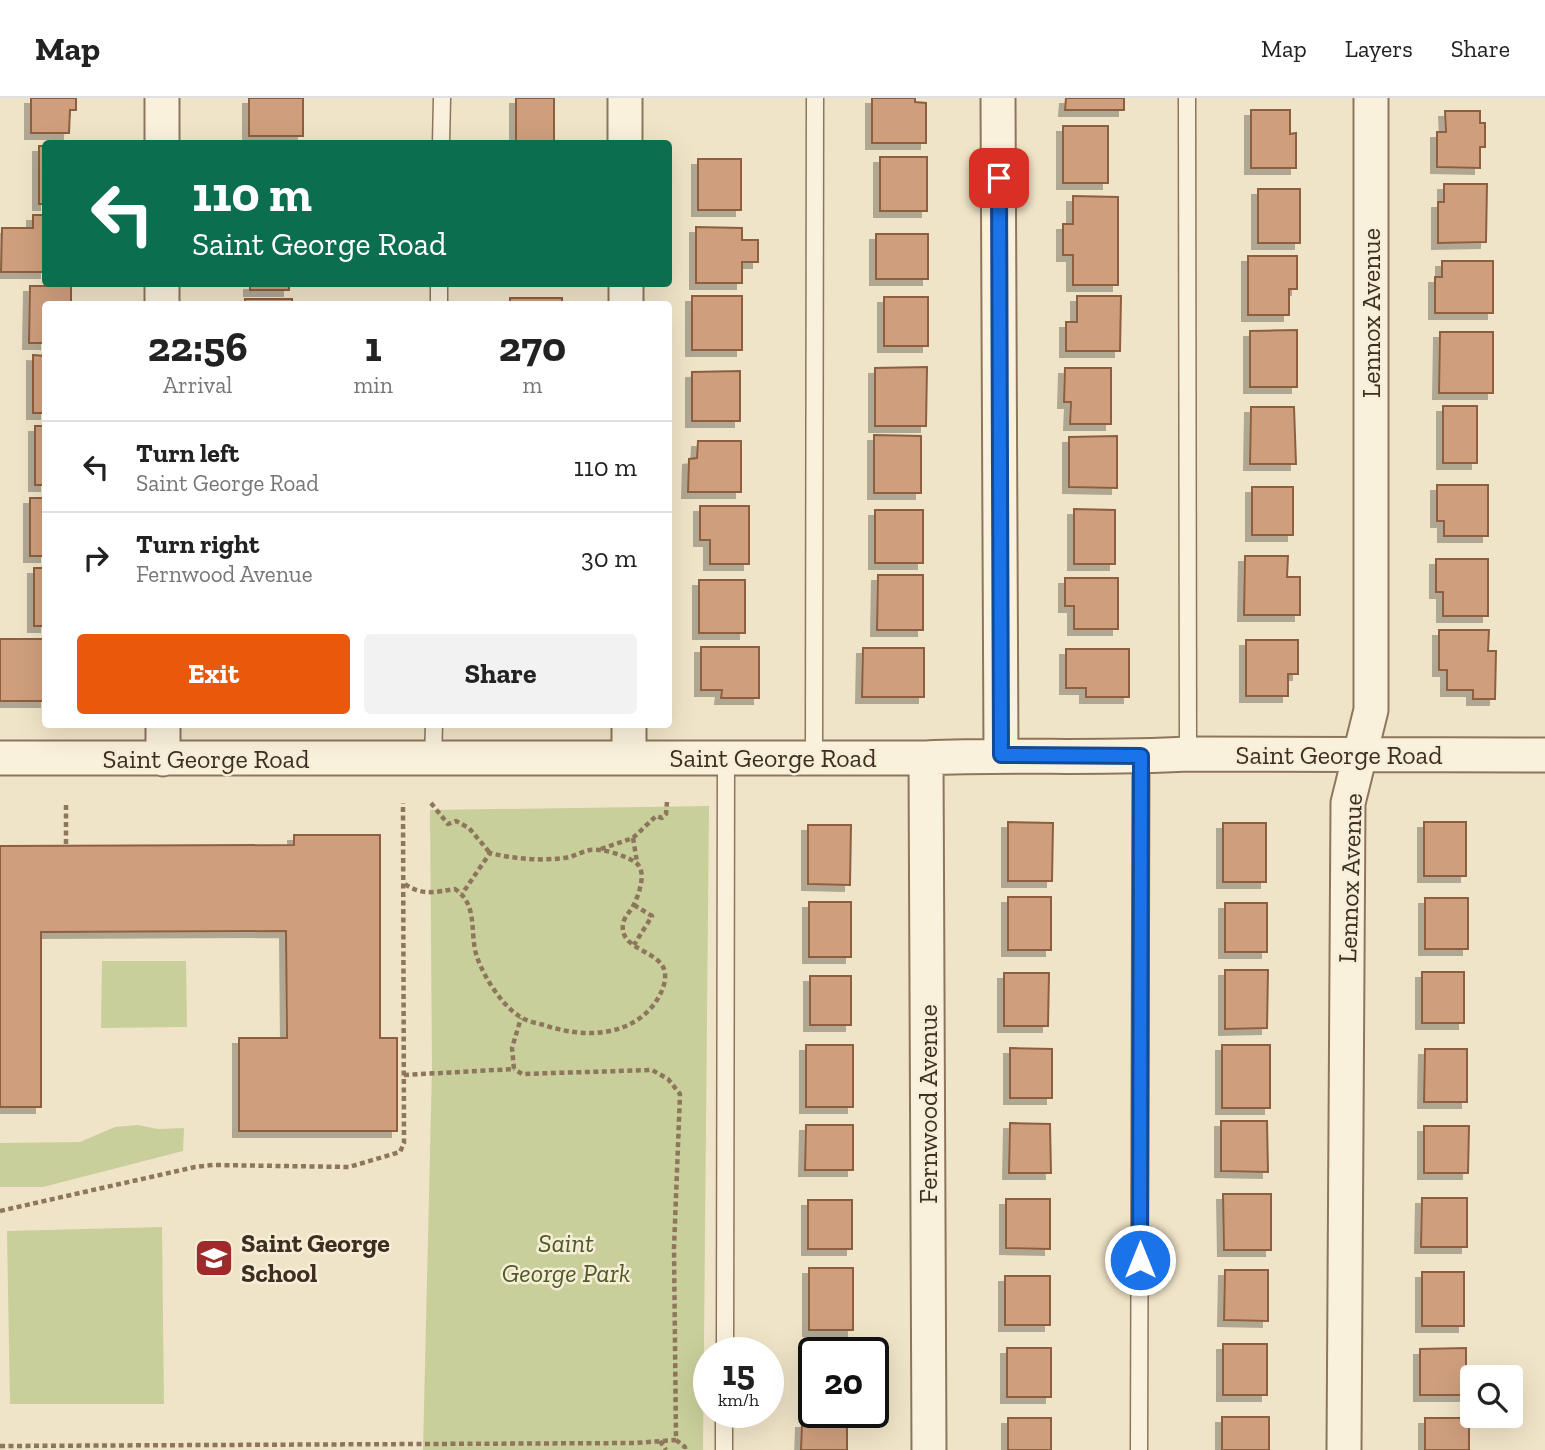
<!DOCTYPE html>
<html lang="en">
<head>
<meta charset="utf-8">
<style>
  :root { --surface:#fff; --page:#f2f2f2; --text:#222; --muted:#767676; --line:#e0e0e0; --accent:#ea580c }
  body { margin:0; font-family:"Zilla Slab",serif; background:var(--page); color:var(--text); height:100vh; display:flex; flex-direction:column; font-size:26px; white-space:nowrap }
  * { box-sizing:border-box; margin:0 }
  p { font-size:23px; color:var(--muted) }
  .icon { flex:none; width:38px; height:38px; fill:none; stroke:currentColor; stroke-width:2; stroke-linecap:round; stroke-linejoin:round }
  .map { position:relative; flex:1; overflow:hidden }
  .panel { position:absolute; left:42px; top:203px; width:630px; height:427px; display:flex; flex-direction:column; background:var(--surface); border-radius:7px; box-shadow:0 7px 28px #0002 }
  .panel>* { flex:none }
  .banner { position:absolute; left:42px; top:42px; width:630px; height:147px; border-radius:7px; box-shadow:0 7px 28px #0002; background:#0b6e4f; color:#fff; overflow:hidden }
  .buttons { position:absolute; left:1460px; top:1267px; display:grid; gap:14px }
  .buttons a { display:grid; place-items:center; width:63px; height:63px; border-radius:7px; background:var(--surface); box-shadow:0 7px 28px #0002; font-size:35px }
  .speed { position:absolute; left:693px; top:1239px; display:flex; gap:14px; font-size:35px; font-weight:700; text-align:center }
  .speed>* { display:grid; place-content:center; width:91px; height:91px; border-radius:50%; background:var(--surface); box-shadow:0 7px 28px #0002; line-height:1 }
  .speed small { font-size:18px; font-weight:400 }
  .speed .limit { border:4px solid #111; border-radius:10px; background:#fff; color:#111 }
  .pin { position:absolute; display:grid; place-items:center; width:60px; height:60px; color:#fff; margin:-30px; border-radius:14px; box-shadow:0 4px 10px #0006 }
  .me { position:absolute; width:77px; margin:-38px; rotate:0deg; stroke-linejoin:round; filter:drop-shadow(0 0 5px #0008) }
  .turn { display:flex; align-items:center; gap:24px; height:147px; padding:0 35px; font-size:32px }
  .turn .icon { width:91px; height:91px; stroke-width:2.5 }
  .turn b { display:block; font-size:49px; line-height:60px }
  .eta { display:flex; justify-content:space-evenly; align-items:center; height:119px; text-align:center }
  .eta b { font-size:42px; font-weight:700; line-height:49px }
  .cta { display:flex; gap:14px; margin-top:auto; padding:14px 35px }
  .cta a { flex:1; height:80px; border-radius:7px; background:var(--accent); color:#fff; font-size:28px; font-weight:700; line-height:80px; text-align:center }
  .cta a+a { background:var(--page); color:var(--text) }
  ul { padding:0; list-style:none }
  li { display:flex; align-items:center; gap:21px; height:91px; padding:0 35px; border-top:2px solid var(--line) }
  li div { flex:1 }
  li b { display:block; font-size:26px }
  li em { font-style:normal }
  header { display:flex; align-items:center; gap:42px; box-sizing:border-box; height:98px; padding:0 35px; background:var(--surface); border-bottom:2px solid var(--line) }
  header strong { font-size:33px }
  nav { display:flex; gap:38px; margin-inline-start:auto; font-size:24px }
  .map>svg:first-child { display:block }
  .green { fill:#c9cf9b }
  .building { fill:#cf9f7d; stroke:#8d5f41; stroke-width:2; filter:url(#shadow) }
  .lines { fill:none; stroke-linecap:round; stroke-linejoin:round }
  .lane-casing { stroke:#8d765c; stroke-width:19 }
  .street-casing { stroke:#8d765c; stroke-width:37 }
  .path { stroke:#8d765c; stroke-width:4.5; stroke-dasharray:5 3.5; stroke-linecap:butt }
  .lane { stroke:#faf1dc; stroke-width:16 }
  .street { stroke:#faf1dc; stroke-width:33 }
  .route-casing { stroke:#114b97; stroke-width:18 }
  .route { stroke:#1a73e8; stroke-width:12 }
  .labels { text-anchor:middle; stroke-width:5; stroke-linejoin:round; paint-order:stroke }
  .street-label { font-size:26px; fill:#3d2e20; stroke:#f7eed8 }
  .poi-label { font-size:26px; font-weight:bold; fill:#3d2e20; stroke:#f7eed8; text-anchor:start }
  .park-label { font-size:26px; font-style:italic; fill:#4d5a26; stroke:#f7eed8 }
</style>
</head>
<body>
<header>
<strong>Map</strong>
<nav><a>Map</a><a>Layers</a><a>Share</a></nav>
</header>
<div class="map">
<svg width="1545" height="1352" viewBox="0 0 1545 1352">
  <defs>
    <filter id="shadow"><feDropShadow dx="-6" dy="6" stdDeviation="0" flood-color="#0004"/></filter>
  </defs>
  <rect width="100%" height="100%" fill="#f0e4c8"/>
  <path class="green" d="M709,708l-6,644h-280l9,-383 -2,-257z
    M102,863h84l1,66 -86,1z
    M138,1027l20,4 26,-1 -1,23 -140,36h-43v-44l80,-1 35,-15z
    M162,1129l2,177h-154l-3,-173z"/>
  <path class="building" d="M31,0h45v12h-6l-1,23h-38z
    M249,0h54v38h-54z
    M516,0h38v43h-38z
    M872,0h43v4l11,1v40h-54z
    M1066,0h58v12h-59z
    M1251,12h39v24l6,-1v35h-45z
    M1445,13h35v12h5v24h-5v21l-43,-1v-35h9z
    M1063,28h45v57h-45z
    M39,48h7v58h-7z
    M880,59h47v54h-47z
    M698,61h43v51h-43z
    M1444,86h43l-1,58 -48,1v-41h6z
    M1258,91h42v54h-42z
    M1073,98l45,1v88h-45v-30h-10v-31h10z
    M33,117h13v57h-45l1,-44h31z
    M696,129l46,1v12h16v22h-16v21h-46z
    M876,136h52v45h-52z
    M1248,158h49v33h-8v26h-41z
    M1442,163h51v52h-58v-36h7z
    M250,186h39v6h-39z
    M30,188h41v18h-25v39h-17z
    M692,198h50v54h-50z
    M1077,198h44l-1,55h-54v-29h11z
    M884,199h44v49h-44z
    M510,200h52v6h-52z
    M245,201h47v5h-47z
    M1297,232v57h-47v-56z
    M1440,234h53v61h-54z
    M33,257l13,1v57h-13z
    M927,269l-1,59h-51v-58z
    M1065,270h46v56h-41l1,-22h-7z
    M740,273v50h-48v-49z
    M1443,308h34v57h-34z
    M1251,309h43l2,57h-46z
    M35,328h11v59h-11z
    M874,337l47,1v57h-47z
    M1117,338v52l-48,-1v-50z
    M698,343h43v51h-53l1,-33 8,-1z
    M1437,387h51v51h-44v-15h-7z
    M1252,389h41v48h-41z
    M30,400h16v58h-16z
    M700,408h49v58h-39v-24h-10z
    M1074,411l41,1v54h-41z
    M875,412h48v53h-48z
    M1245,458h43l-1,21h13v38h-56z
    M1436,461h52v57h-45v-24h-7z
    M34,470h12v58h-12z
    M878,477h45v55h-46z
    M1065,480h53v51h-44v-23h-9z
    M699,482h46v53h-46z
    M1439,532h50l-1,21h8l-1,48h-22v-9h-26v-20h-8z
    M0,541h46v62h-46z
    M1246,542h52v34h-10v22h-42z
    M701,549h58v51h-38l1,-8h-21z
    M863,550h61v49h-62z
    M1066,551h63v48h-43v-9h-20z
    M1008,724l45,1 -1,58h-44z
    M1424,724h42v54h-42z
    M1223,725h43v59h-43z
    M808,727h43l-1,60 -42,-1z
    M294,737h86v203h17v93h-158v-93h48l-1,-107 -245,1v175h-41v-261l294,-1z
    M1008,799h43v53h-43z
    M1425,800h43v51h-43z
    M809,804h42v55h-42z
    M1225,805h42v49h-42z
    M1225,872h43l-1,58 -42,1z
    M1422,874h42v51h-42z
    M1004,875h45l-1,53h-44z
    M810,878h41v49h-41z
    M806,947h47v62h-47z
    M1222,947h48v63h-48z
    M1010,950l42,1v49h-42z
    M1425,951h42v53h-43z
    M1221,1023h46l1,51 -47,-1z
    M1010,1025l40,1 1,49h-42z
    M806,1027h47v45h-48z
    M1424,1028h45l-1,47h-44z
    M1223,1096h48v56h-47z
    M1422,1100h45v49h-46z
    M1006,1101h44v50l-44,-1z
    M808,1102h44v49h-44z
    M809,1170h44v62h-44z
    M1225,1172h43v51l-44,-1z
    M1422,1174h42v54h-42z
    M1005,1178h45v49h-45z
    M810,1246h42v9h-38v44h-5z
    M1223,1246h44v51h-44z
    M1007,1250h44v49h-44z
    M1466,1250v47h-46v-46z
    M1222,1319h47v33h-47z
    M1008,1320h43v32h-43z
    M1425,1320h44v32h-44z
    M802,1324h45v28h-46z"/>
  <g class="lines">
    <g class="lane-casing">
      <path id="lane" d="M1187,0l1,656
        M441,46l1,-46
        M439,206v-20
        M814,660l1,-660
        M433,661l1,-35
        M725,1255l1,-595
        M724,1352v-38
        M1139,1352l2,-694"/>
    </g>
    <g class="street-casing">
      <path id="street" d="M162,0v46
        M625,0v46
        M998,0l3,657
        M162,186v20
        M626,186v20
        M163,626v35
        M629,626v33
        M0,660h926c87,-4 175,1 262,-4l357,1
        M926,660l3,692
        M1344,1352l4,-647 23,-93v-612"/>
    </g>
    <path class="path" d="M431,705l17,21 8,-3 13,7 21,25
      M66,707v41
      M633,740l4,24
      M601,751l32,-11 23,-22 6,2 4,-4 1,-12
      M405,786c17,12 30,8 50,5 24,16 14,45 22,68 7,20 24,47 42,59 7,5 17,7 25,9 38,13 85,13 111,-22 6,-9 11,-19 10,-30 -3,-23 -46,-22 -42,-49 1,-7 7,-12 10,-18 6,-11 15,-36 2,-44 -11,-7 -33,-14 -45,-12 -9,2 -17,7 -26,8 -24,3 -50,1 -74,-5l-28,41
      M634,807l18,11 -18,29
      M404,977l110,-6 -2,-21 9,-30
      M0,1113l195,-44 18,-2 136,2 51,-15 4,-9 -1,-340
      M676,1342l9,7v3
      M660,1343l6,9
      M0,1348l635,-3 41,-3 -2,-192 6,-154 -12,-15 -16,-9 -130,4 -8,-5"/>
    <use href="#lane" class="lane"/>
    <use href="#street" class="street"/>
  </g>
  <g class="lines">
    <g class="route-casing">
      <path id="route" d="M999,80l2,577 140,1 -1,504"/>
    </g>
    <use href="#route" class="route"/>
  </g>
  <defs>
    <g id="school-square" transform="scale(2.0125)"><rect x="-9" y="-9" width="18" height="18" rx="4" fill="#9e2a2b" stroke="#f7eed8"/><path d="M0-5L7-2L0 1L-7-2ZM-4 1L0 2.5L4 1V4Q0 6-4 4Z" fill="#fff"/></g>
  </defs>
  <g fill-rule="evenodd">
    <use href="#school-square" x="214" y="1160"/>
  </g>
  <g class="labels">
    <g class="street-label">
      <text transform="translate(1371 215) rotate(-90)" y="9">Lennox Avenue</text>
      <text x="1339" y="666">Saint George Road</text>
      <text x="773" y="669">Saint George Road</text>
      <text x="206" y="670">Saint George Road</text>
      <text transform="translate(1350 780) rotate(-88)" y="9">Lennox Avenue</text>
      <text transform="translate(928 1006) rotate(-90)" y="9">Fernwood Avenue</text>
    </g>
    <g class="poi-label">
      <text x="241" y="1154">Saint George<tspan x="241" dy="30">School</tspan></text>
    </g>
    <g class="park-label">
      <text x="566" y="1154">Saint<tspan x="566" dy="30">George Park</tspan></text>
    </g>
  </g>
</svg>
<div class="buttons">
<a><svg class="icon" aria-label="search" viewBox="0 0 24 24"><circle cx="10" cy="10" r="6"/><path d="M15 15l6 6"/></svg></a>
</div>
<div class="speed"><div>15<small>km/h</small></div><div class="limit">20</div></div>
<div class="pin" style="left:999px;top:80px;background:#d93025"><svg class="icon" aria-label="arrive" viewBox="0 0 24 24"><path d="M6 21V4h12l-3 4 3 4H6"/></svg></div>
<svg class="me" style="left:1140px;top:1162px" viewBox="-20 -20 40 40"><circle r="17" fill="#1a73e8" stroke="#fff" stroke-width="3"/><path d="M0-11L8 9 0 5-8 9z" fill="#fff"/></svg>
<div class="banner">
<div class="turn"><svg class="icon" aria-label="left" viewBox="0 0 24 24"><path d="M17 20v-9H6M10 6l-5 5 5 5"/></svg><div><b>110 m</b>Saint George Road</div></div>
</div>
<section class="panel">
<div class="eta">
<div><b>22:56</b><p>Arrival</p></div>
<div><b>1</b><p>min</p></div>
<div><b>270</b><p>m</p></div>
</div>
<ul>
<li><svg class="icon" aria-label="left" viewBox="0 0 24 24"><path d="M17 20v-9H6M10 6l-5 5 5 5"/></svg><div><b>Turn left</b><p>Saint George Road</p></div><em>110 m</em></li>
<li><svg class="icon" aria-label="right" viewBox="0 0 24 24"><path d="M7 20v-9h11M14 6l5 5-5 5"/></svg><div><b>Turn right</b><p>Fernwood Avenue</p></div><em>30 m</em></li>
</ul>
<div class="cta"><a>Exit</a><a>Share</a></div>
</section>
</div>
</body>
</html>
